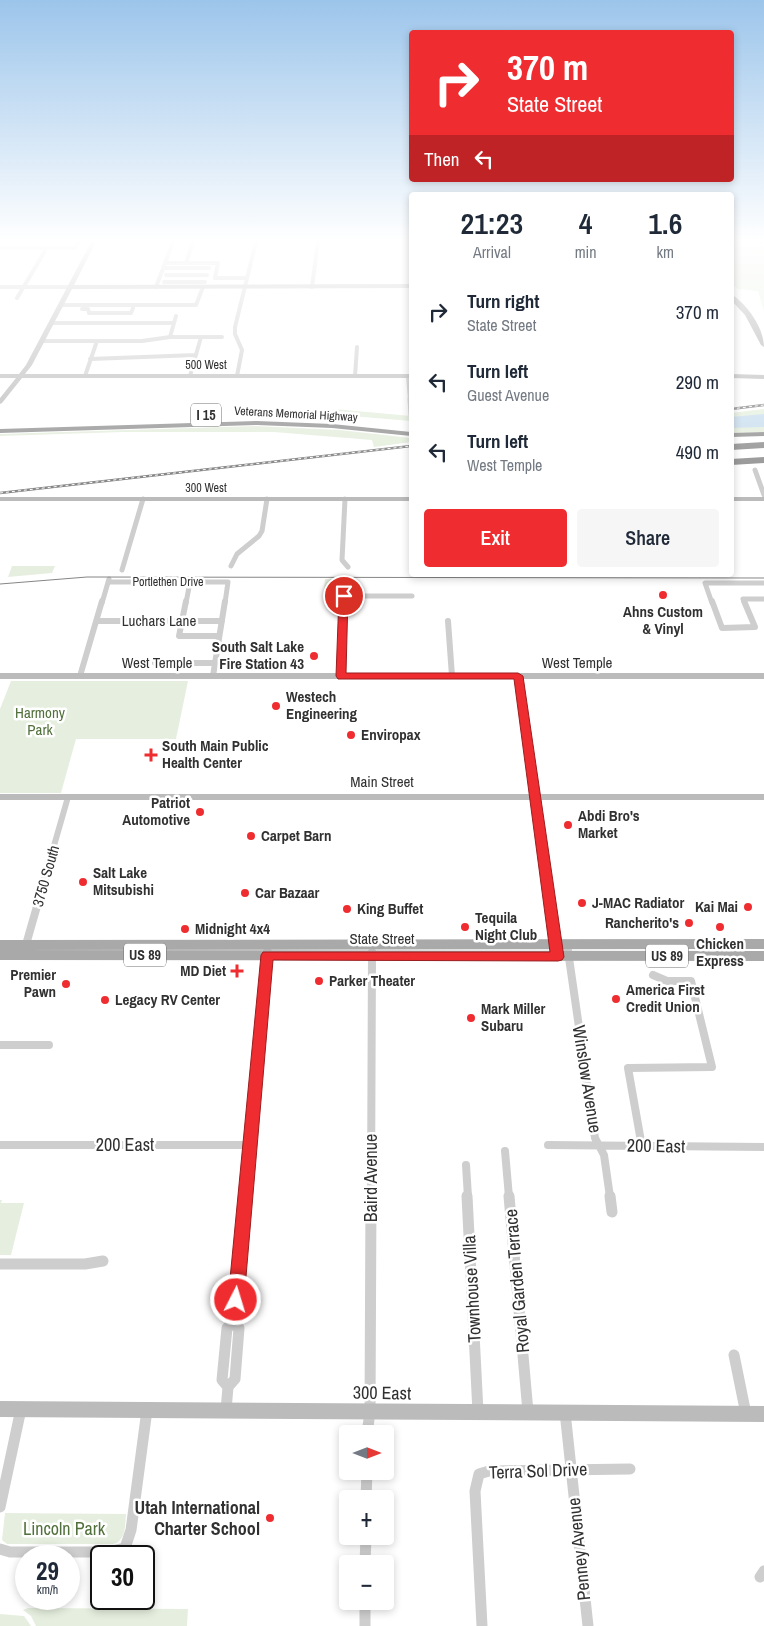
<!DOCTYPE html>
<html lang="en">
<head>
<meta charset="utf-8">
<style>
  :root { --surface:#fff; --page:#f6f6f7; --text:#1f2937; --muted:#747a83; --accent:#ef2c2f }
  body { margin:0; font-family:"Archivo Narrow",sans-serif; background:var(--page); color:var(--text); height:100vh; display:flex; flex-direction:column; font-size:19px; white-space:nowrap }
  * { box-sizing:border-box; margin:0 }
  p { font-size:16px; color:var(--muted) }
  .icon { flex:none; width:28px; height:28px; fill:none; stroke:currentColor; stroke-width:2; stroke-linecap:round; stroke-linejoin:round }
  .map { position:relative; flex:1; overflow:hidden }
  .drawer { position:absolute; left:409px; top:192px; width:325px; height:385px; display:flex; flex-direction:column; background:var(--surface); border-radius:5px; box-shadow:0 2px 8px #0003 }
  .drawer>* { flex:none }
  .hud { position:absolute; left:409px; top:30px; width:325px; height:152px; border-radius:5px; box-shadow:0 2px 8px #0003; background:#ef2c2f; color:#fff; overflow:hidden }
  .needle { width:32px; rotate:90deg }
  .tools { position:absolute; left:339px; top:1425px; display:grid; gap:10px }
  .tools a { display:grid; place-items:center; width:55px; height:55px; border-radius:5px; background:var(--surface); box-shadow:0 2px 8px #0003; font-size:25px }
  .speed { position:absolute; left:15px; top:1545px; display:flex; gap:10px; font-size:25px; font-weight:700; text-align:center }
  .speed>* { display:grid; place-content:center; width:65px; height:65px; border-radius:50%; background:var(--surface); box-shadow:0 2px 8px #0003; line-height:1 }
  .speed small { font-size:12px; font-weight:400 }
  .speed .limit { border:2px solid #111; border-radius:8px; background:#fff; color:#111 }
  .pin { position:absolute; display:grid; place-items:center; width:42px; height:42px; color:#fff; margin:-21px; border:2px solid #fff; border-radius:50%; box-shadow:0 1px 5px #0007 }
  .me { position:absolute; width:55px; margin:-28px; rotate:5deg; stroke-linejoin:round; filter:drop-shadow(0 0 4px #0008) }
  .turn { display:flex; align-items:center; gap:18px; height:105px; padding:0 15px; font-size:22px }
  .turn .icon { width:65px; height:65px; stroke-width:2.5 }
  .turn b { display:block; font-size:35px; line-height:42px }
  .then { display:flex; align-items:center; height:48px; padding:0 15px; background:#0003; gap:10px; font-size:19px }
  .eta { display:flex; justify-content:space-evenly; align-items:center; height:85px; text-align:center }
  .eta b { font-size:30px; font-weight:600; line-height:35px }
  .button { display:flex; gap:10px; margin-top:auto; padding:10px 15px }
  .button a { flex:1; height:58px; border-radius:5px; background:var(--accent); color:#fff; font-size:20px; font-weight:600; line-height:58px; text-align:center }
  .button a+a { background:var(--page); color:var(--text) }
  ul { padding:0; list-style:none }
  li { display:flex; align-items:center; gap:15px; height:70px; padding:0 15px }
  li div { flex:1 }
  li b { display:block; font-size:19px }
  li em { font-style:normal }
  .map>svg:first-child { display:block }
  .green { fill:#e6efdf }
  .water { fill:#cbdfef }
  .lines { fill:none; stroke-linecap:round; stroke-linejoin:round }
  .street-far4 { stroke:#cecece; stroke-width:4 }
  .street-far3 { stroke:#cecece; stroke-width:5 }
  .street-far2 { stroke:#cecece; stroke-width:6 }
  .street-far1 { stroke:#cecece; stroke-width:8 }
  .street { stroke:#cecece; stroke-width:11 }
  .secondary { fill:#bbb; fill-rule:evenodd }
  .primary { fill:#a9a9a9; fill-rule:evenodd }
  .highway { fill:#989898; fill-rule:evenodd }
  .tram { stroke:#868686; stroke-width:1 }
  .rail-casing { stroke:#868686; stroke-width:2.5 }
  .rail { stroke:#fff; stroke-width:1; stroke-dasharray:3; stroke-linecap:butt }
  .route { fill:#ef2c2f; stroke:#9b1d1f }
  .poi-dot { fill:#ef2c2f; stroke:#fff; stroke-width:2 }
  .labels { text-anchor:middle; stroke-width:5; stroke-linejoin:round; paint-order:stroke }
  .far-street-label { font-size:12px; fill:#313131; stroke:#fff }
  .shield { fill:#fff; stroke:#6f6f6f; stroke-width:1 }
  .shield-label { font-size:14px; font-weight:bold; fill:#313131 }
  .poi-label { font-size:15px; font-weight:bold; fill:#313131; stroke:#fff; text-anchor:start }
  .street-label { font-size:15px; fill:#313131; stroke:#fff }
  .park-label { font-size:15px; fill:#51703b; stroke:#fff }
  .near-street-label { font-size:18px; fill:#313131; stroke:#fff }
  .near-poi-label { font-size:18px; font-weight:bold; fill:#313131; stroke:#fff; text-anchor:end }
  .near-park-label { font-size:18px; fill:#51703b; stroke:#fff }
</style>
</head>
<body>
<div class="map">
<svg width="764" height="1626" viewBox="0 0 764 1626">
  <rect width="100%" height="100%" fill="#fff"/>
  <path class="green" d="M731,242h33v69l-6,-20 -20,-2 -7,-6z
    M334,409l77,7v5l-107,-9 -87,-2 114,2z
    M764,409v23l-33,1v-20z
    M255,426l85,4 71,8v4l-37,5 -2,-7 -98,-8h-151l-123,4v-2z
    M12,566h43l-3,7 -44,4z
    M325,579h27v15l-16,1v-2h-10l-2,-4z
    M11,681h177l-12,58h-100l-15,54h-61v-84z
    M0,1200h2l-1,3h23l-13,52h-11z
    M5,1513l121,1c-1,12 0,27 -13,30h-106l-5,-4z
    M28,1608h6l154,1 -1,17h-151l-5,-10 -8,-6z
    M0,1614l24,2 7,10h-31z"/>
  <path class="water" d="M764,414v13l-33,1v-11z"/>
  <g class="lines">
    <path class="street-far4" d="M1,248h74l4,-6
      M165,263h53l-3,15h32
      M186,263l7,-21
      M163,268h46
      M166,275h41
      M164,282h41
      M0,287h71
      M156,287l17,-45
      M312,287l6,-45
      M17,298l28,-47
      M61,305h135l7,-18
      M82,309h6l1,4h42l2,-5
      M51,323h123
      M170,337l6,-21
      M42,341h100l28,-4h52
      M90,359l106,-4
      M85,376l12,-35
      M190,376l11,-39
      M237,376l5,-26 -7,-16v-7l21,-85
      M355,376l2,-29
      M408,376l2,24"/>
    <path class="street-far3" d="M410,399l1,16
      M755,470l9,25
      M345,499l-3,61 6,7
      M231,566l6,-12 22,-18 3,-5 5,-32
      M122,570l21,-71
      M108,582h120l-3,21
      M102,603l7,-24
      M186,603l4,-21
      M344,603v-7h68
      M712,603l-7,-20h59
      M745,603l-2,-4h21"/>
    <path class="street-far2" d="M186,601l-7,35h40
      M712,601l10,27 33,-1 -11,-26
      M97,621h125
      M448,621l4,55
      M155,663h60
      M80,676l22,-75
      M213,676l12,-75
      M341,676l3,-75
      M518,676l27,187
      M49,863l19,-66"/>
    <path class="street-far1" d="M544,861l14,96
      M567,944l28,194 9,17 6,42
      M25,948l25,-87
      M0,1045h49
      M0,1145h250
      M548,1145l216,2
      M642,1147l-14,-79 84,-1 -21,-86h-24l-14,-6
      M505,1151l4,46
      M466,1165l2,32
      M245,1197l23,-253
      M371,1197l1,-245"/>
    <path class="street" d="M467,1196l11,216
      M509,1196l19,216
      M610,1196l2,16
      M0,1264h85l18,-3
      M234,1323l11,-127
      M734,1355l12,59
      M228,1387l-6,-7 5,-52 7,-5
      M226,1410l2,-23 7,-8 4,-51 -5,-5
      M565,1412l23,214
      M367,1434l3,-22 1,-216
      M366,1499l1,-28
      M0,1507l21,-98
      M0,1549l10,3h98l17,-4 6,-18 16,-120
      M365,1564l1,-28
      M760,1577l4,-6
      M365,1601v25
      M482,1626l-7,-135 4,-17 10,-3 141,-2"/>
    <path class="secondary" d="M91,242h5l-22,43 337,-1v4l-339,1 -40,76 -7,9h386v4h-389l-20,25 -2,1v-6l16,-20h-16v-4h19l7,-9z
      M731,374l33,1v4l-33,-1z
      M0,497h411v4h-411z
      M731,497h33v4h-33z
      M0,673h764v6h-764z
      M0,794h764v6h-764z
      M0,1401l764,5v16l-764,-5z"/>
    <path class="primary" d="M731,294c16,10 33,34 33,53l-3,-2 -16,-30 -14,-15z
      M764,939v10l-764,1v-10z
      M0,950l764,1v10l-764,-1z"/>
    <path class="highway" d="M257,421l75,3 79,8v4l-79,-8 -75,-3 -257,8v-4z
      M764,432v4l-33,1v-4z
      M764,442v6l-33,2v-6z
      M764,457v6l-33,2v-6z"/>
    <path class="tram" d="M0,584l87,-7 677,1"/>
    <g class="rail-casing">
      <path id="rail" d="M731,409l33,-4
        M0,493l411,-47"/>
    </g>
    <use href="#rail" class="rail"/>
  </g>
  <linearGradient id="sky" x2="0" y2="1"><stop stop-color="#9cc5eb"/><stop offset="0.51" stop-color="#fff"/><stop offset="1" stop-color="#fff" stop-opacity="0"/></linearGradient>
  <rect width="764" height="470" fill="url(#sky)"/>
  <path class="route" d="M344,593l4,3 -2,77h172l5,3 41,281 -2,3 -4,1 -285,-1 -29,340 -2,6 -6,2 -6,-2 -2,-6 33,-345 2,-3h287l-36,-273h-176l-2,-3 3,-80z"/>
  <g class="poi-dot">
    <circle cx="663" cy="595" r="5"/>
    <circle cx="314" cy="656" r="5"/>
    <circle cx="276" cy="706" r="5"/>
    <circle cx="351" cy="735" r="5"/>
    <path d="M148.5 747.5h5v5h5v5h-5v5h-5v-5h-5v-5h5z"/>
    <circle cx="200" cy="812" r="5"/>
    <circle cx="568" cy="825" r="5"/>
    <circle cx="251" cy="836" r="5"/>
    <circle cx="83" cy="882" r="5"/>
    <circle cx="245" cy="893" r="5"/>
    <circle cx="582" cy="903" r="5"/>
    <circle cx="748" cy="907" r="5"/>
    <circle cx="347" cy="909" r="5"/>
    <circle cx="689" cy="923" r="5"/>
    <circle cx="465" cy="927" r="5"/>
    <circle cx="720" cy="927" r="5"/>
    <circle cx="185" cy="929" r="5"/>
    <path d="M234.5 963.5h5v5h5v5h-5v5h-5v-5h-5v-5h5z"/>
    <circle cx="319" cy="981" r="5"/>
    <circle cx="66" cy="984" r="5"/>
    <circle cx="616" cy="999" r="5"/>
    <circle cx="105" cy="1000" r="5"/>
    <circle cx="471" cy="1018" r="5"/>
    <circle cx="270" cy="1518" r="5"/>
  </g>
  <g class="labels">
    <g class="far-street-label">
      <text x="206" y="369">500 West</text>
      <text transform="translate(296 414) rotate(3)" y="4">Veterans Memorial Highway</text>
      <text x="206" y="492">300 West</text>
      <text x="168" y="586">Portlethen Drive</text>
    </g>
    <g class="shield">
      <rect x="191" y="403.5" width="30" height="23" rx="4"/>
      <rect x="124" y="943.5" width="42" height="23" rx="4"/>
      <rect x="646" y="944.5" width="42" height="23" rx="4"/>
    </g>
    <g class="shield-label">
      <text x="206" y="420">I 15</text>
      <text x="145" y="960">US 89</text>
      <text x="667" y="961">US 89</text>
    </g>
    <g class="poi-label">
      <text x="663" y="617" text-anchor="middle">Ahns Custom<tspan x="663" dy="17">&amp; Vinyl</tspan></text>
      <text x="304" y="652" text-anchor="end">South Salt Lake<tspan x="304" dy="17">Fire Station 43</tspan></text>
      <text x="286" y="702">Westech<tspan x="286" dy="17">Engineering</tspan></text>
      <text x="361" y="740">Enviropax</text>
      <text x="162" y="751">South Main Public<tspan x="162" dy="17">Health Center</tspan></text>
      <text x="190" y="808" text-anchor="end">Patriot<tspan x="190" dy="17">Automotive</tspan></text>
      <text x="578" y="821">Abdi Bro's<tspan x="578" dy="17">Market</tspan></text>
      <text x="261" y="841">Carpet Barn</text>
      <text x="93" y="878">Salt Lake<tspan x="93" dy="17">Mitsubishi</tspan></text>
      <text x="255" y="898">Car Bazaar</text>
      <text x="592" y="908">J-MAC Radiator</text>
      <text x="738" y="912" text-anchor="end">Kai Mai</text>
      <text x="357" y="914">King Buffet</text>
      <text x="475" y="923">Tequila<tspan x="475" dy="17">Night Club</tspan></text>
      <text x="679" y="928" text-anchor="end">Rancherito's</text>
      <text x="195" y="934">Midnight 4x4</text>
      <text x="720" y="949" text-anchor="middle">Chicken<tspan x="720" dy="17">Express</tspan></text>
      <text x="226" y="976" text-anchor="end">MD Diet</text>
      <text x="56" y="980" text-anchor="end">Premier<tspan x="56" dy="17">Pawn</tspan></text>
      <text x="329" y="986">Parker Theater</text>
      <text x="626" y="995">America First<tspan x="626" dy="17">Credit Union</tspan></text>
      <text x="115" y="1005">Legacy RV Center</text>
      <text x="481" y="1014">Mark Miller<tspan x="481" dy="17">Subaru</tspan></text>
    </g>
    <g class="street-label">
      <text x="159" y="626">Luchars Lane</text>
      <text x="157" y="668">West Temple</text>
      <text x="577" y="668">West Temple</text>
      <text x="382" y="787">Main Street</text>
      <text transform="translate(46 876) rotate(-74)" y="5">3750 South</text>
      <text x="382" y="944">State Street</text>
    </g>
    <g class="park-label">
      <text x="40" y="718">Harmony<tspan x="40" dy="17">Park</tspan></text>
    </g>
    <g class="near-street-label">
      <text transform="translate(587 1079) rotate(81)" y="6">Winslow Avenue</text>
      <text x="125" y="1151">200 East</text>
      <text transform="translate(656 1146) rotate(1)" y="6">200 East</text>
      <text transform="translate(371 1178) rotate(-90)" y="6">Baird Avenue</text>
      <text transform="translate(517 1281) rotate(-95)" y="6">Royal Garden Terrace</text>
      <text transform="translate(472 1289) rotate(-93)" y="6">Townhouse Villa</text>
      <text transform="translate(382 1393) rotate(1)" y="6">300 East</text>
      <text transform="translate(538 1471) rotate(-2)" y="6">Terra Sol Drive</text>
      <text transform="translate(579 1549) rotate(-96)" y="6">Penney Avenue</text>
    </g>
    <g class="near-poi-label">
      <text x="260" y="1514">Utah International<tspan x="260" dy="21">Charter School</tspan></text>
    </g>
    <g class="near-park-label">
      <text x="64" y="1535">Lincoln Park</text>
    </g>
  </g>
</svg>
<div class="tools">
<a><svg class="needle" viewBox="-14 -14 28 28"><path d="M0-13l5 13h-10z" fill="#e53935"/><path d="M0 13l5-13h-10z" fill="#747a83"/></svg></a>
<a>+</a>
<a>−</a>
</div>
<div class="speed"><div>29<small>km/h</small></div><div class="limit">30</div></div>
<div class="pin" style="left:344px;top:596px;background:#d93025"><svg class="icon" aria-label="arrive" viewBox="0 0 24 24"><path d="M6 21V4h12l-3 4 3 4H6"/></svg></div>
<svg class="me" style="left:236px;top:1300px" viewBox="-20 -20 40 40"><circle r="17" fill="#ef2c2f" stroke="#fff" stroke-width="3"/><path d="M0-11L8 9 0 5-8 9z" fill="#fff"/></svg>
<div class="hud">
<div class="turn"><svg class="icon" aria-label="right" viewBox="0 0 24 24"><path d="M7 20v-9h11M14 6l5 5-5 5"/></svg><div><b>370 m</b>State Street</div></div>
<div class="then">Then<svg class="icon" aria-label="left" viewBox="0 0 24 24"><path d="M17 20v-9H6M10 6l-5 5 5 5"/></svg></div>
</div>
<section class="drawer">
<div class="eta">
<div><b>21:23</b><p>Arrival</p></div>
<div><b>4</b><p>min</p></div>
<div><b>1.6</b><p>km</p></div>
</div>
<ul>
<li><svg class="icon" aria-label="right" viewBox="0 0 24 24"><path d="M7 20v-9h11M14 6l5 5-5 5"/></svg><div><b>Turn right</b><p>State Street</p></div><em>370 m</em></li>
<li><svg class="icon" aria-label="left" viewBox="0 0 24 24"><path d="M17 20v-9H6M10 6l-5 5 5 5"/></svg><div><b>Turn left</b><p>Guest Avenue</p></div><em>290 m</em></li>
<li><svg class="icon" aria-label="left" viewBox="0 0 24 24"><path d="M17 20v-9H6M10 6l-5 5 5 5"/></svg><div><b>Turn left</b><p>West Temple</p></div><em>490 m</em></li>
</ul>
<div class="button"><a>Exit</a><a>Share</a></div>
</section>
</div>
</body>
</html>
